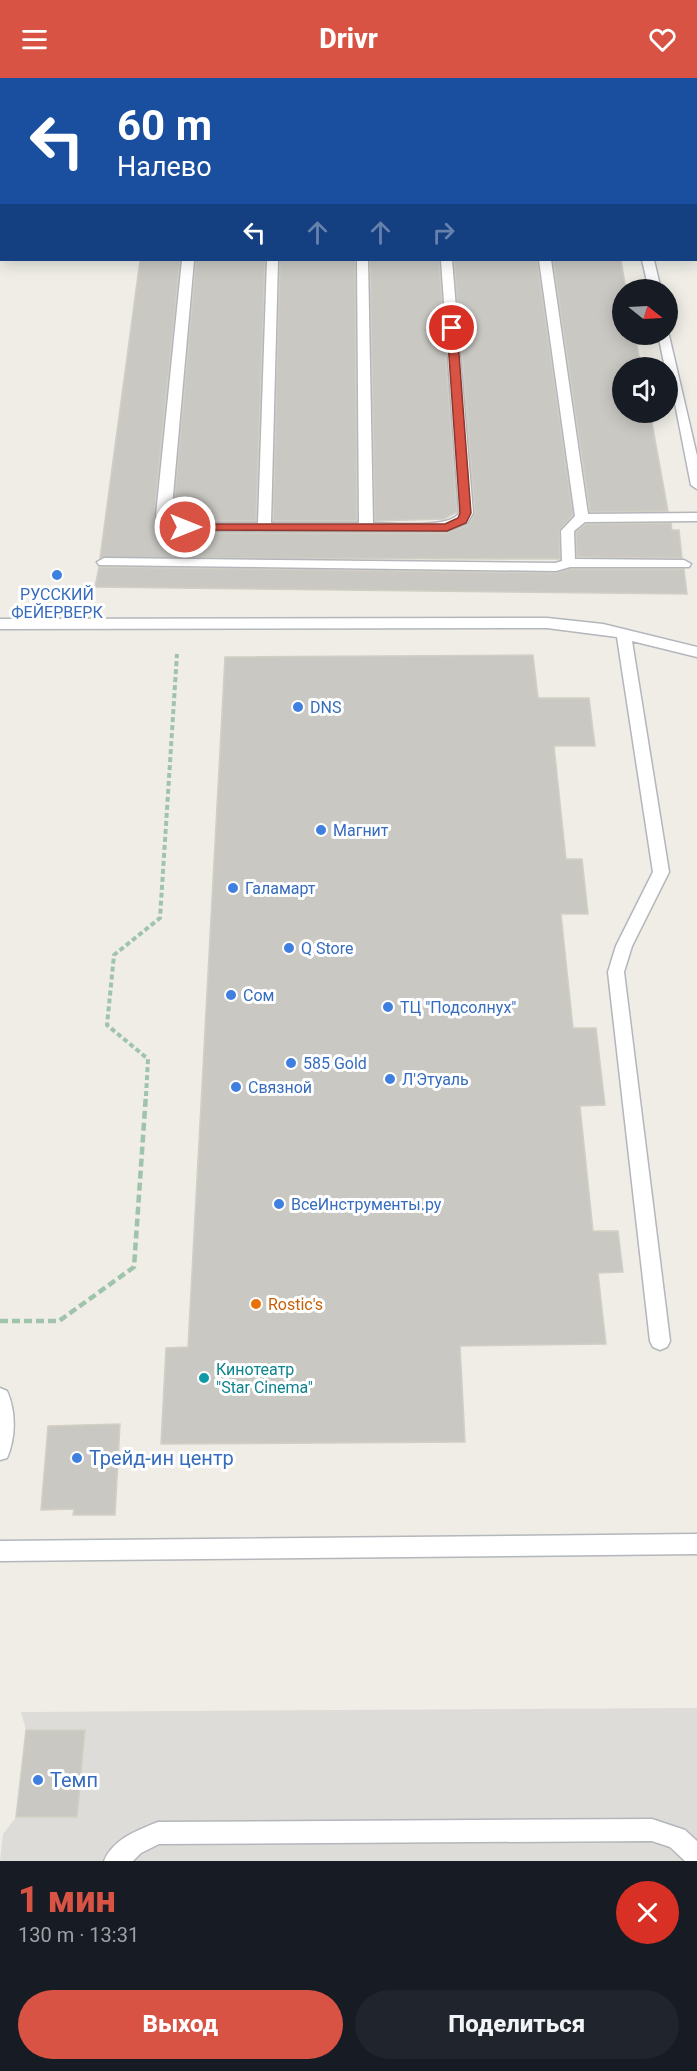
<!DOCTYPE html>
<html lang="ru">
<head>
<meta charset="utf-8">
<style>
  :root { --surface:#171b24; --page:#20242c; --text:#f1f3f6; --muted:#9ea1a6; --accent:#d85343 }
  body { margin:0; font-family:Roboto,sans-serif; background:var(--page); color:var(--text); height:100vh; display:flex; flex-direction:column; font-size:22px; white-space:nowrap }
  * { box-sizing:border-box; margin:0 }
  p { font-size:20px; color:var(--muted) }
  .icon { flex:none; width:33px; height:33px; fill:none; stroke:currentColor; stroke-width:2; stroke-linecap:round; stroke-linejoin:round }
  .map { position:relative; height:1783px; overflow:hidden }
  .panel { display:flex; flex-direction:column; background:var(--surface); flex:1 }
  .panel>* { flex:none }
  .hud { position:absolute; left:0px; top:0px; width:698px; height:183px; box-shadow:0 3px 15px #0003; background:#1a4fa0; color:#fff; overflow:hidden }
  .needle { width:39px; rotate:108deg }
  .buttons { position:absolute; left:612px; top:201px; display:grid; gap:12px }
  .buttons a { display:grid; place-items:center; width:66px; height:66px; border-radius:50%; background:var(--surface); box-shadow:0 3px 15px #0003; font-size:30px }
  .pin { position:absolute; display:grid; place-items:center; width:51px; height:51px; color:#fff; margin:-26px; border:3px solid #fff; border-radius:50%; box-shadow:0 2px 6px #0007 }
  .me { position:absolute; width:66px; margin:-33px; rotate:90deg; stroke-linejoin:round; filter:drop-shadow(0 0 4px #0008) }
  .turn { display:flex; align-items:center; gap:21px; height:126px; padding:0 18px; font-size:27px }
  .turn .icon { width:78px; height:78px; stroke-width:2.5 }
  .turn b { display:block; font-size:42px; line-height:51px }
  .lanes { display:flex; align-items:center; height:57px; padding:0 18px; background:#0003; justify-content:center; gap:30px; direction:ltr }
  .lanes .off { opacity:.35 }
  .round { display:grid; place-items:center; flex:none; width:63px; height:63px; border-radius:32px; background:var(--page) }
  .overview { display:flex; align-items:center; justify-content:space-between; height:102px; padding:0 18px }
  h1 { font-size:36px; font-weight:800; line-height:45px; color:var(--accent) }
  .cta { display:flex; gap:12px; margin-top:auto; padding:12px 18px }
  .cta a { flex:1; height:69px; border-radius:36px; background:var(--accent); color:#fff; font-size:24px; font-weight:800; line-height:69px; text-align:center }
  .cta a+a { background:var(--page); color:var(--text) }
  header { display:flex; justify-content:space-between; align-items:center; height:78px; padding:0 18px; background:var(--accent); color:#fff; font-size:27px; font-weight:800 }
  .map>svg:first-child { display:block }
  .industrial { fill:#dedcd8 }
  .building { fill:#cac8c3; stroke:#d3cfc5; stroke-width:1.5 }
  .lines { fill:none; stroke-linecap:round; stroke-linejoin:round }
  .lane-casing { stroke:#b3b6ba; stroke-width:3 }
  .path-far2 { stroke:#9fc4ab; stroke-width:2; stroke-dasharray:4.5 2; stroke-linecap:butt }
  .path-far1 { stroke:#9fc4ab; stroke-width:4; stroke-dasharray:5 3; stroke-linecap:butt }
  .path { stroke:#9fc4ab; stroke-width:4.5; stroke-dasharray:8 4; stroke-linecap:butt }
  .lane { fill:#fff; fill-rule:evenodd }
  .route { fill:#d85343; stroke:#8c362c; stroke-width:1.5 }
  .shop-dot { fill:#3f7fe0; stroke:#fff; stroke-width:2 }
  .food-dot { fill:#e8710a; stroke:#fff; stroke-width:2 }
  .culture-dot { fill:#0f9aa8; stroke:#fff; stroke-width:2 }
  .labels { text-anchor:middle; stroke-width:6; stroke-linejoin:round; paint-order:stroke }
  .shop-label { font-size:16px; fill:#366cbe; stroke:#fff; text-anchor:start }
  .food-label { font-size:16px; fill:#c56008; stroke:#fff; text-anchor:start }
  .culture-label { font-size:16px; fill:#0d838f; stroke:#fff; text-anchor:start }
  .near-shop-label { font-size:20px; fill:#366cbe; stroke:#fff; text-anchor:start }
</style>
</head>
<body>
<header><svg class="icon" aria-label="menu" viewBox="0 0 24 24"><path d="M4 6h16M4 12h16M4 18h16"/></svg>Drivr<svg class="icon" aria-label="heart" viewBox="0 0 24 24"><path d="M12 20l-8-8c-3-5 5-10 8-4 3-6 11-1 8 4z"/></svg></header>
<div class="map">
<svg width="697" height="1783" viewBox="0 0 697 1783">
  <rect width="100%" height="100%" fill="#efede6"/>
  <path class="industrial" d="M697,1630v153h-697l3,-27 13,-17 10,-87 -5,-18z"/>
  <path class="building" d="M140,182h40l-26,255 5,11 26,7h262l21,-8 7,-12 -21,-253h83l36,255 -14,16 1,28 -460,-1z
    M196,182h69l-9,261h-70l-13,-5z
    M280,182h75l2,261h-84z
    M370,182h69l18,252 -13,7 -69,2z
    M553,182h68l5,30h-4v44h13l6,34h-19v44h28l18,99 -78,1z
    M671,445l1,7h7l3,28 -105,-1 -1,-25 10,-8z
    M99,489l457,6 14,-4h114l3,25 -592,-7z
    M533,577l5,43h51l6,48h-41l12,113h16l6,55h-27l12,114h23l9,77 -25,1 13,125h25l5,41 -25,1 8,71 -146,2 5,96 -304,2 5,-96 22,-1 37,-690z
    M120,1346l-5,91h-42l1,-6 -33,1 7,-84z
    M26,1652h59l-8,87h-61z"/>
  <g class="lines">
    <g class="lane-casing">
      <path id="lane" d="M314,0h10v2h-10z
        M583,0h10v2h-10z
        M696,62h1v6h-1z
        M182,182h12l-23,258 15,5h72l9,-263h11l-7,263h88l-2,-263h11l5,263c18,0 77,6 86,-10l-18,-253h11l21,253 -6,10 -20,8h-262l-25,-7 -4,-9z
        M539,182h12l37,254 109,-1v8l-112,1 -11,9 1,28 109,1 7,4 -2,3h-119l-14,4 -457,-6 -2,-3 7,-4 451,5 7,-2 -1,-30 14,-15z
        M642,182h12l7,30h-12z
        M668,253l29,125v33l-6,-4 -23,-117h-3l-7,-34h10z
        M547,540l56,6 94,23v10l-65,-16 37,231 -37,74 -8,26 46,369 -3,6 -7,3 -7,-3 -3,-6 -42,-369 8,-26 37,-74 -36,-235 -70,-9 -547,1v-10z
        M0,1310l7,3c9,20 9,46 0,67l-7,2z
        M697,1456v20l-697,7v-20z
        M652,1741l33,11 12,11v20h-12l-15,-14 -18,-6 -493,3 -18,9 -8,8h-29c9,-22 34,-31 54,-39z"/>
    </g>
    <path class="path-far2" d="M614,1h83
      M478,2l83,-1"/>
    <path class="path-far1" d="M146,1018l2,-37 -41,-34 7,-70 46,-37 17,-264"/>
    <path class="path" d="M0,1243h59l75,-54 12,-173"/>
    <use href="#lane" class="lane"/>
  </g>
  <path class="route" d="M452,248l5,2 14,185 -5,10 -19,8 -266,-1 -2,-3 6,-3h260l13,-6 2,-5 -13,-185z"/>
  <g class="shop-dot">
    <circle cx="57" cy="497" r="6"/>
    <circle cx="298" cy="629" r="6"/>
    <circle cx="321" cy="752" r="6"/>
    <circle cx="233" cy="810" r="6"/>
    <circle cx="289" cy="870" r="6"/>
    <circle cx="231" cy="917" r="6"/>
    <circle cx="388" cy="929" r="6"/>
    <circle cx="291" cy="985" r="6"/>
    <circle cx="390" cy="1001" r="6"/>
    <circle cx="236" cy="1009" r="6"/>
    <circle cx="279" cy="1126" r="6"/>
    <circle cx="77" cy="1380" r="6"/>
    <circle cx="38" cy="1702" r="6"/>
  </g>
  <circle class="food-dot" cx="256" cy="1226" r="6"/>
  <circle class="culture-dot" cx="204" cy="1300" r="6"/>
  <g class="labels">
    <g class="shop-label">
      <text x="57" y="522" text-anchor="middle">РУССКИЙ<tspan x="57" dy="18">ФЕЙЕРВЕРК</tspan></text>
      <text x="310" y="635">DNS</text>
      <text x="333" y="758">Магнит</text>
      <text x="245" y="816">Галамарт</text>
      <text x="301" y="876">Q Store</text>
      <text x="243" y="923">Сом</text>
      <text x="400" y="935">ТЦ "Подсолнух"</text>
      <text x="303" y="991">585 Gold</text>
      <text x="402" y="1007">Л'Этуаль</text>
      <text x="248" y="1015">Связной</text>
      <text x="291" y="1132">ВсеИнструменты.ру</text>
    </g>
    <g class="food-label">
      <text x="268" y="1232">Rostic's</text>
    </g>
    <g class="culture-label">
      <text x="216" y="1297">Кинотеатр<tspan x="216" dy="18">"Star Cinema"</tspan></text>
    </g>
    <g class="near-shop-label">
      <text x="89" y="1387">Трейд-ин центр</text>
      <text x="50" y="1709">Темп</text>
    </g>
  </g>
</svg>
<div class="buttons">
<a><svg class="needle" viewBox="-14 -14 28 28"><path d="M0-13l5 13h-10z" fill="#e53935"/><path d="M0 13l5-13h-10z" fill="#9ea1a6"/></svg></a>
<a><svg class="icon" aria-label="sound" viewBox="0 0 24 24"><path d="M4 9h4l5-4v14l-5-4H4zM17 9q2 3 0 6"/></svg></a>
</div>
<div class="pin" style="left:452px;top:250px;background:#d93025"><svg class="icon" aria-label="arrive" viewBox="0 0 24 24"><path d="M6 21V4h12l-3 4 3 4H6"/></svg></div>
<svg class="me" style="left:185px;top:449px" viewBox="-20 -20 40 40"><circle r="17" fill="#d85343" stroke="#fff" stroke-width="3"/><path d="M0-11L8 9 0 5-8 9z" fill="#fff"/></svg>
<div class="hud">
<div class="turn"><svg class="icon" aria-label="left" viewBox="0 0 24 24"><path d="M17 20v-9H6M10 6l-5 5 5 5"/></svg><div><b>60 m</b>Налево</div></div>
<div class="lanes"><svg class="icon" aria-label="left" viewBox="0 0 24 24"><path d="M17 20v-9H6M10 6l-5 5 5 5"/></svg><svg class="icon off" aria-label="ahead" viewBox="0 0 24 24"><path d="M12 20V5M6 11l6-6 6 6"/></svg><svg class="icon off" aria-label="ahead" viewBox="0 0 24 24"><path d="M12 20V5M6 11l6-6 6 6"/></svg><svg class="icon off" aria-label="right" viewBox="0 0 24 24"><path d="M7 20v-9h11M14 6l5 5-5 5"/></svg></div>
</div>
</div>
<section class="panel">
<div class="overview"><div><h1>1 мин</h1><p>130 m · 13:31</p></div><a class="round" style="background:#d93025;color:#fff"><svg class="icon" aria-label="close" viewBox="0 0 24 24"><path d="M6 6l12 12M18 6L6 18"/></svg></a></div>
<div class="cta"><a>Выход</a><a>Поделиться</a></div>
</section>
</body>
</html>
